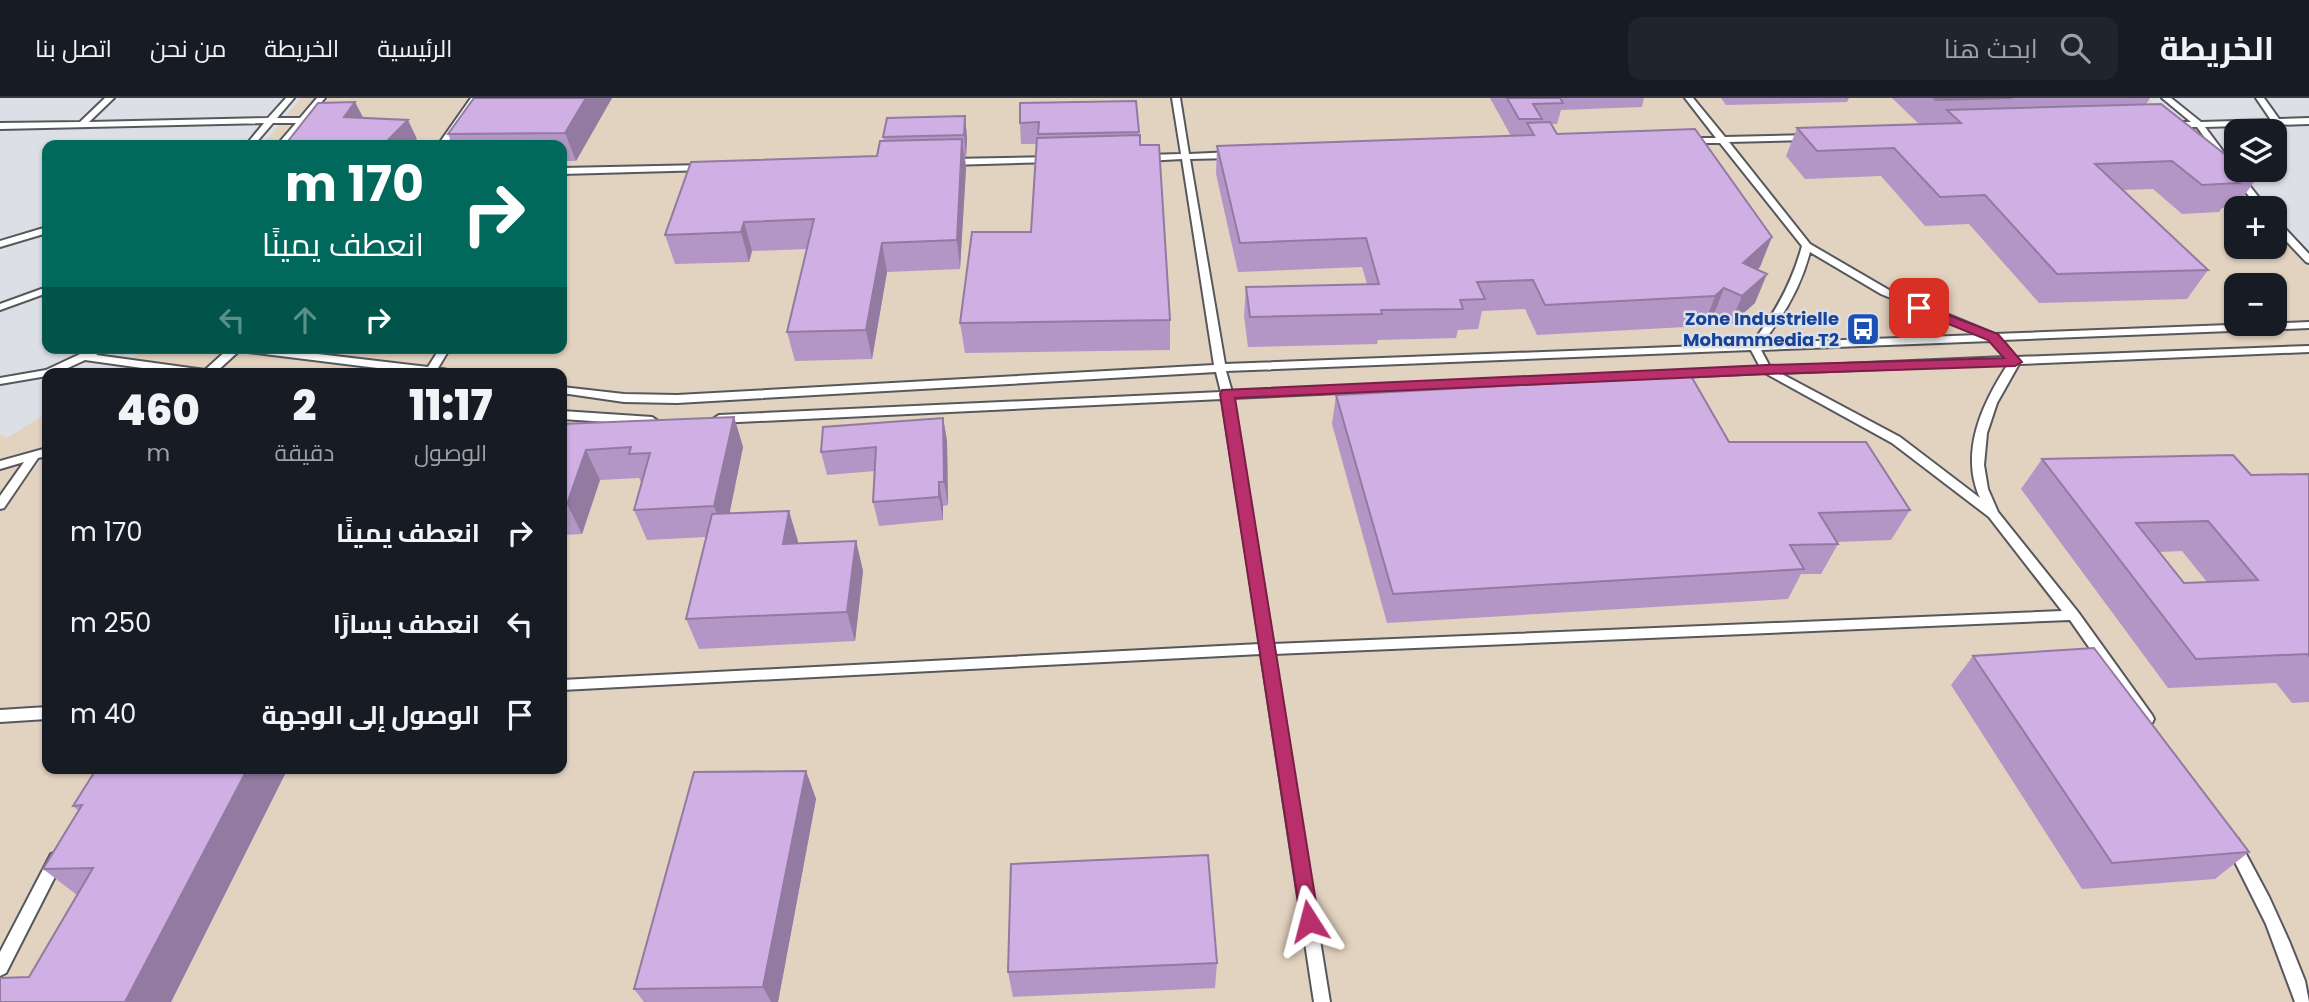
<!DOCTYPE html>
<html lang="ar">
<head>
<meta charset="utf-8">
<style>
  :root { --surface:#171b24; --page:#20242c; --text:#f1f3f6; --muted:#9ea1a6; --line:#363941 }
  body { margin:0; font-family:Poppins,Cairo,sans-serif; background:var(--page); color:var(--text); direction:rtl; height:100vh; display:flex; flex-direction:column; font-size:26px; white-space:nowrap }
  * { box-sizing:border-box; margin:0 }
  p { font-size:23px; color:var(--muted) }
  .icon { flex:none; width:38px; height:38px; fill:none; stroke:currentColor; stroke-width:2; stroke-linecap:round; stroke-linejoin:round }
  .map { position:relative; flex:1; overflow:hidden; direction:ltr }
  .panel { position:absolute; left:42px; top:270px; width:525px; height:406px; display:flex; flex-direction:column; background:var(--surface); border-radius:14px; box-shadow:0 2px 5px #0004; direction:rtl }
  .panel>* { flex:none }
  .guide { position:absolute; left:42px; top:42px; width:525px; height:214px; border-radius:14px; box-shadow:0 2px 5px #0004; direction:rtl; background:#00695c; color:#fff; overflow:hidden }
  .controls { position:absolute; left:2224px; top:21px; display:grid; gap:14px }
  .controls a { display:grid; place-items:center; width:63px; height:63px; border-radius:14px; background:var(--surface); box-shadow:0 2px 5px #0004; font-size:35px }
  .pin { position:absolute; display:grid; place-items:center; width:60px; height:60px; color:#fff; margin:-30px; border-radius:14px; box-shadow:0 4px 10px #0006 }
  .me { position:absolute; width:77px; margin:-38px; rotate:351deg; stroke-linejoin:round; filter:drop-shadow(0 0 5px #0008) }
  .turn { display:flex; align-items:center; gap:24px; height:147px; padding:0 28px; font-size:32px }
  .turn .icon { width:91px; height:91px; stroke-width:2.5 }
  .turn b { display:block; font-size:49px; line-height:60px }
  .lanes { display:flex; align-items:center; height:66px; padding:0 28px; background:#0003; justify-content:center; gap:35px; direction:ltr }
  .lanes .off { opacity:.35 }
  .eta { display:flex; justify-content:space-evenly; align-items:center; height:119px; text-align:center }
  .eta b { font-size:42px; font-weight:800; line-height:49px }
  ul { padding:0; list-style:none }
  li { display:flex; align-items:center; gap:21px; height:91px; padding:0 28px }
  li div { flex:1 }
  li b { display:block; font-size:26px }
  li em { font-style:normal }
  header { display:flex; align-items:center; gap:42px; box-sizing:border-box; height:98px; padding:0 35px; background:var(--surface); border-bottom:2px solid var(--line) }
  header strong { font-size:33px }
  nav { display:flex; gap:38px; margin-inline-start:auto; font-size:24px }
  .search { width:490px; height:63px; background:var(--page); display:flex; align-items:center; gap:18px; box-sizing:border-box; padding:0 24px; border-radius:14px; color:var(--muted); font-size:26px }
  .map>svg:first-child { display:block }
  .industrial { fill:#e2d2c0; fill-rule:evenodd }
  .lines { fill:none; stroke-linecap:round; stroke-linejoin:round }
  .lane-casing { stroke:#56585d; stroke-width:4 }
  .lane { fill:#fff; fill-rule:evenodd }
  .wall { fill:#b396c5; fill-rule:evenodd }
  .shaded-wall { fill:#927aa0 }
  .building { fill:#d0afe5; stroke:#927aa0; stroke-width:2; fill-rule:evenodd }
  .route { fill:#b82f6c; stroke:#781f46; stroke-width:2 }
  .labels { text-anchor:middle; stroke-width:5; stroke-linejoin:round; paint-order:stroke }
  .transit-label { font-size:18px; font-weight:bold; fill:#164399; stroke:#dcdfe5; text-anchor:end }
</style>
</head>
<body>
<header>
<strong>الخريطة</strong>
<div class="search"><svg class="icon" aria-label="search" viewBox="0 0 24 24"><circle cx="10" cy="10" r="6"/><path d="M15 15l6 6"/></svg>ابحث هنا</div>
<nav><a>الرئيسية</a><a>الخريطة</a><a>من نحن</a><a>اتصل بنا</a></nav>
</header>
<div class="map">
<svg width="2309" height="904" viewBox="0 0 2309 904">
  <rect width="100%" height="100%" fill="#dcdfe5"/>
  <path class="industrial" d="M301,0h1847l113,110h-25v39h39v-25l34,34v746h-2309v-568l7,4 40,-25v355h515v-395h-452l38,-25h414v-203h-300zM2236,187h39v39h-39z"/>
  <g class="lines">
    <g class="lane-casing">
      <path id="lane" d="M105,0h9l-25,24 179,-4 18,-20h8l-17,20h23l17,-20h8l-40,47h-8l19,-22h-23l-19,22h-8l18,-22 -264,6v-6l80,-1z
        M471,0h8l-33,47h-8z
        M1172,0h8l9,56 44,-2 4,3 -4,3 -43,1 35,205 526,-20c24,-30 41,-61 51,-98l-82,-103h-34v-4l3,-1h27l-31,-40h8l32,39 88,-2 1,2 -4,3 -81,2 81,102 79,46 106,44 314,-12v6l-307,12 14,17 293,-11v6l-290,12 -22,39 -10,30 -3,32 4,24 10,23 80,100 74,103 2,4 -2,4 -5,2 -5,-2 -72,-103 -796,34 56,348h-16l-53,-348 -699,36v-10l698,-36 -38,-245 -503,24 -6,-4 6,-4 502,-23 -5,-20 -539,31 -53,-1 -62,-9v-6l62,7 53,1 537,-30 -32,-206 -36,2 -4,-3 4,-3 35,-1zM1810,154l71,42 98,41 -217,8c22,-27 39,-57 48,-91zM1991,243l14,16 -235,10 -9,-17zM1751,252l9,17 -528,25 -6,-21zM2008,266c-25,38 -49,88 -28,134l-80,-61 -120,-64zM1765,275l127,70 97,74 73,94 -789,33 -40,-246z
        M2162,0h9l30,24 70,-2 -15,-22h8l15,21 30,-1v6l-104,3 23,31 -4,3 -3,-1 -24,-33h-29v-4l3,-1h20z
        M1051,59l3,1v4l-104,3 -4,-3 4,-3z
        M705,67l4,3 -1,2 -146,4v-6z
        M2239,77l3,1 25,32h-9l-23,-30z
        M2275,122l3,1 31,33v9l-3,-1 -31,-33z
        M47,129v6l-47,14v-6z
        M47,189v6l-47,17v-6z
        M93,250h14l-11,7 109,15 24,-22h38l161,19 12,-19h10l-12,20 14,3 1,2h-35l-179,-22 -24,22h-37l-93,-13 -28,13h-10v3l-47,8v-6l46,-8z
        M562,313l90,6 6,4 -6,4 -90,-6z
        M47,350v8l-9,2 -34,50 -4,1v-13l24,-34 -24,7v-8z
        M47,609v12l-47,3v-12z
        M2233,739l5,2 31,58 20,44 16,40 4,21h-14l-29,-78 -40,-80 2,-5z
        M56,754l5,2 3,5 -58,114 -6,3v-24l51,-98z"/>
    </g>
    <use href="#lane" class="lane"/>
  </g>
  <path class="wall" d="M474,0h138l-36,63h-14v-16h-109l-5,-11z
    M1490,0h154l-2,9 -81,3 -4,14h-6l6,10 203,133 -3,2 -2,34 -25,22 -17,-8 -9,9 -167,9 -12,-26 -43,2 -4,18 -20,1 -2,8 -78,2 -1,4 -129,3 -4,-31 2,-29 121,-3 -5,-17 -124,5 -22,-98 1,-28 294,-10z
    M1721,0h128l-2,4 -121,3z
    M1892,0h258l-4,6 111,74 -21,29 -14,1 -3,4 -37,2 -29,-25 -30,1 85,80 -21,29 -148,4 -70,-79 -44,2 -44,-50 -76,3 -19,-23 11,-28 122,-4z
    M1136,3l3,34 31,185v30l-205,3 -5,-30 71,-91 5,-88h-15l-1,-21z
    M965,18l2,22 -1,19h-1l1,11 -6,101 -73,3 -15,87 -77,2 -8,-29 20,-83 -55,2 -3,11 -74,2 -10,-29 212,-79 7,-15 -1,-4z
    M1336,297l393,47 181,68 -19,30 -55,2 2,2 -17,30h-20l-13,25 -401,24 -55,-199z
    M734,319l9,30 -14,66 69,28v3l58,-3 7,30 -8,70 -156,8 -13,-30 20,-82 -59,3 -13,-30 8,-26 -3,-6 -39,2 -18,54 -20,1v-111z
    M943,320l4,23 1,64 -5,1v14l-64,6 -6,-24 2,-31 -48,4 -6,-23z
    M2042,361l209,16 58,-1v228l-17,1 -16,-20 -108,5 -147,-199zM2182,453l25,31 -23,1 -26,-31z
    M1973,558l276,196 -34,27 -133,10 -131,-204z
    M95,670h193l-117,234h-171l29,-25 48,-82 -34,-26 36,-58 -6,-5 23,-37z
    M806,673l10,28 -38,203h-134l-10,-13z
    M1217,865l-2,25 -202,9 -5,-25z"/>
  <path class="shaded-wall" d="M586,0h26l-36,63 -11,-28z
    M355,4l10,19 -21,-4z
    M965,18l2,22 -1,19 -2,-22z
    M408,22l9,19 -6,6h-28z
    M962,41l4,29 -6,101 -3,-29z
    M744,124l8,29 -3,11 -8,-30z
    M1772,139l-12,30 -29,25 12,-29z
    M882,145l5,29 -15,87 -6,-29z
    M1767,176l-12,29 -25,22 12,-29z
    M1724,190l-11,29 -9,9 11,-30z
    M734,319l9,30 -18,89 -11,-30z
    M943,320l4,23 1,64 -4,-23z
    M586,352l14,30 -18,54 -15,-30z
    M939,384l4,24v14l-4,-23z
    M789,413l9,30 -5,33 -10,-30z
    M856,443l7,30 -8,70 -8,-29z
    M248,670h40l-117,234h-46z
    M806,673l10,28 -38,203h-7l-8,-15z"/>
  <path class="building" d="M474,0h112l-21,35 -117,1z
    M1507,0h53l3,5 -30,1 9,15h-23z
    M1934,0h78l-76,2z
    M1136,3l3,31 -101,2 1,-12 -19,1v-20z
    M355,4l-11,15 64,3 -25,25h-98l33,-42z
    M2161,6l75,59v7h10l11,8 -23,1 5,4 -37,2 -30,-24 -77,3 113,106 -151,4 -72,-79 -45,2 -46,-49 -77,3 -20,-23 164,-5 -14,-13z
    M965,18l-1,19 -81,2 4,-19z
    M1550,24l7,12 138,-5 77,108 -29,26 24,11 -25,22 -18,-8 -9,8 -170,9 -12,-25 -56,2 8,17 -25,1 3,9 -82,1 1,4 -132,3 -4,-30 133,-3 -13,-46 -126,5 -23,-97 317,-11 -7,-12z
    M1140,37v10h19l11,175 -210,3 12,-91h59l6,-94z
    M962,41l-5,101 -75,3 -16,87 -79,2 27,-113 -70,3 -3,10 -76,3 26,-73 186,-6 3,-15z
    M1691,278l38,66h137l44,68 -91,3 19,31 -48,1 14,24 -411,25 -57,-199z
    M734,319l-20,89 -80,4 16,-57 -21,1 2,-7 -45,3 -19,54h-5v-80z
    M943,320l1,64h-5v15l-66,5 3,-55 -55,5 2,-25z
    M2233,357l18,20 58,-1v182l-2,-2 -111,5 -154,-200zM2208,423l50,59 -74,3 -48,-60z
    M789,413l-6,33 73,-3 -9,71 -161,7 26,-105z
    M2094,550l155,204 -137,11 -139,-207z
    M97,670h151l-123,234h-125v-24l29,-1 64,-109 -50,1 39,-64 -9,1z
    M806,673l-43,216 -129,2 60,-217z
    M1208,757l9,108 -209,9 3,-108z"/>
  <path class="route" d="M1919,206l79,30 24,28 -7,4 -248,8 -532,24 84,523 -3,6 -7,3 -7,-3 -82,-533 2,-4 545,-25 237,-7 -16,-18 -74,-30 -2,-2z"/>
  <defs>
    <g id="bus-square" transform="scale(1.75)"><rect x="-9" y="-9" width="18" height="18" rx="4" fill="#1a4fb4" stroke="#dcdfe5"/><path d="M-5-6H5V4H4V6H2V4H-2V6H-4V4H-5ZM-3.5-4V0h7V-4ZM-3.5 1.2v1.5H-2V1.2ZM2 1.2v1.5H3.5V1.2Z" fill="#fff"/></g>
  </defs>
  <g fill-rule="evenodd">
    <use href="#bus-square" x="1863" y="231"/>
  </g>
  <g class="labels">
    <g class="transit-label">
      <text x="1839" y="227">Zone Industrielle<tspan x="1839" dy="21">Mohammedia T2</tspan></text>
    </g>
  </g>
</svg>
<div class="controls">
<a><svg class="icon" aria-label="layers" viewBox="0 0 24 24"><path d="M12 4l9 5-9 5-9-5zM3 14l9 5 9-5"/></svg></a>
<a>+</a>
<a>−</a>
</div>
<div class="pin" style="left:1919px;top:210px;background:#d93025"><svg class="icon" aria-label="arrive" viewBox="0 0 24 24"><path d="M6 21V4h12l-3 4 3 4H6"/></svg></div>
<svg class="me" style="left:1309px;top:823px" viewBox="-20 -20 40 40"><path d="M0-17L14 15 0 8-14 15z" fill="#b82f6c" stroke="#fff" stroke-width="4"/></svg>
<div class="guide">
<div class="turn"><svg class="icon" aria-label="right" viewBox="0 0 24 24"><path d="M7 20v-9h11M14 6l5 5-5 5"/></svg><div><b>170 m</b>انعطف يمينًا</div></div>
<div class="lanes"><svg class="icon off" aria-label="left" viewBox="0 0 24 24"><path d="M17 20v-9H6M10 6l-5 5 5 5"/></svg><svg class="icon off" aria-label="ahead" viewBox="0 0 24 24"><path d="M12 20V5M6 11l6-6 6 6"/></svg><svg class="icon" aria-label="right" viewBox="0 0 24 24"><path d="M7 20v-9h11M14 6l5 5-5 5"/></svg></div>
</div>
<section class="panel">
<div class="eta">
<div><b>11:17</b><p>الوصول</p></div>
<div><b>2</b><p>دقيقة</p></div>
<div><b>460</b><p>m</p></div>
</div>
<ul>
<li><svg class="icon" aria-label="right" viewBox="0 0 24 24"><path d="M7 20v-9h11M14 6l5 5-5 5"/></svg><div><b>انعطف يمينًا</b></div><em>170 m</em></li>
<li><svg class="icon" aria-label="left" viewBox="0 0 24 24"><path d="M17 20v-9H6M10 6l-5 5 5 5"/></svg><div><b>انعطف يسارًا</b></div><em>250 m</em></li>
<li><svg class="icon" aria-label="arrive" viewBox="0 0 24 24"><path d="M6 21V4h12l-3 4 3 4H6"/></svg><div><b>الوصول إلى الوجهة</b></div><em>40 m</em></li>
</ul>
</section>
</div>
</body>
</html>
